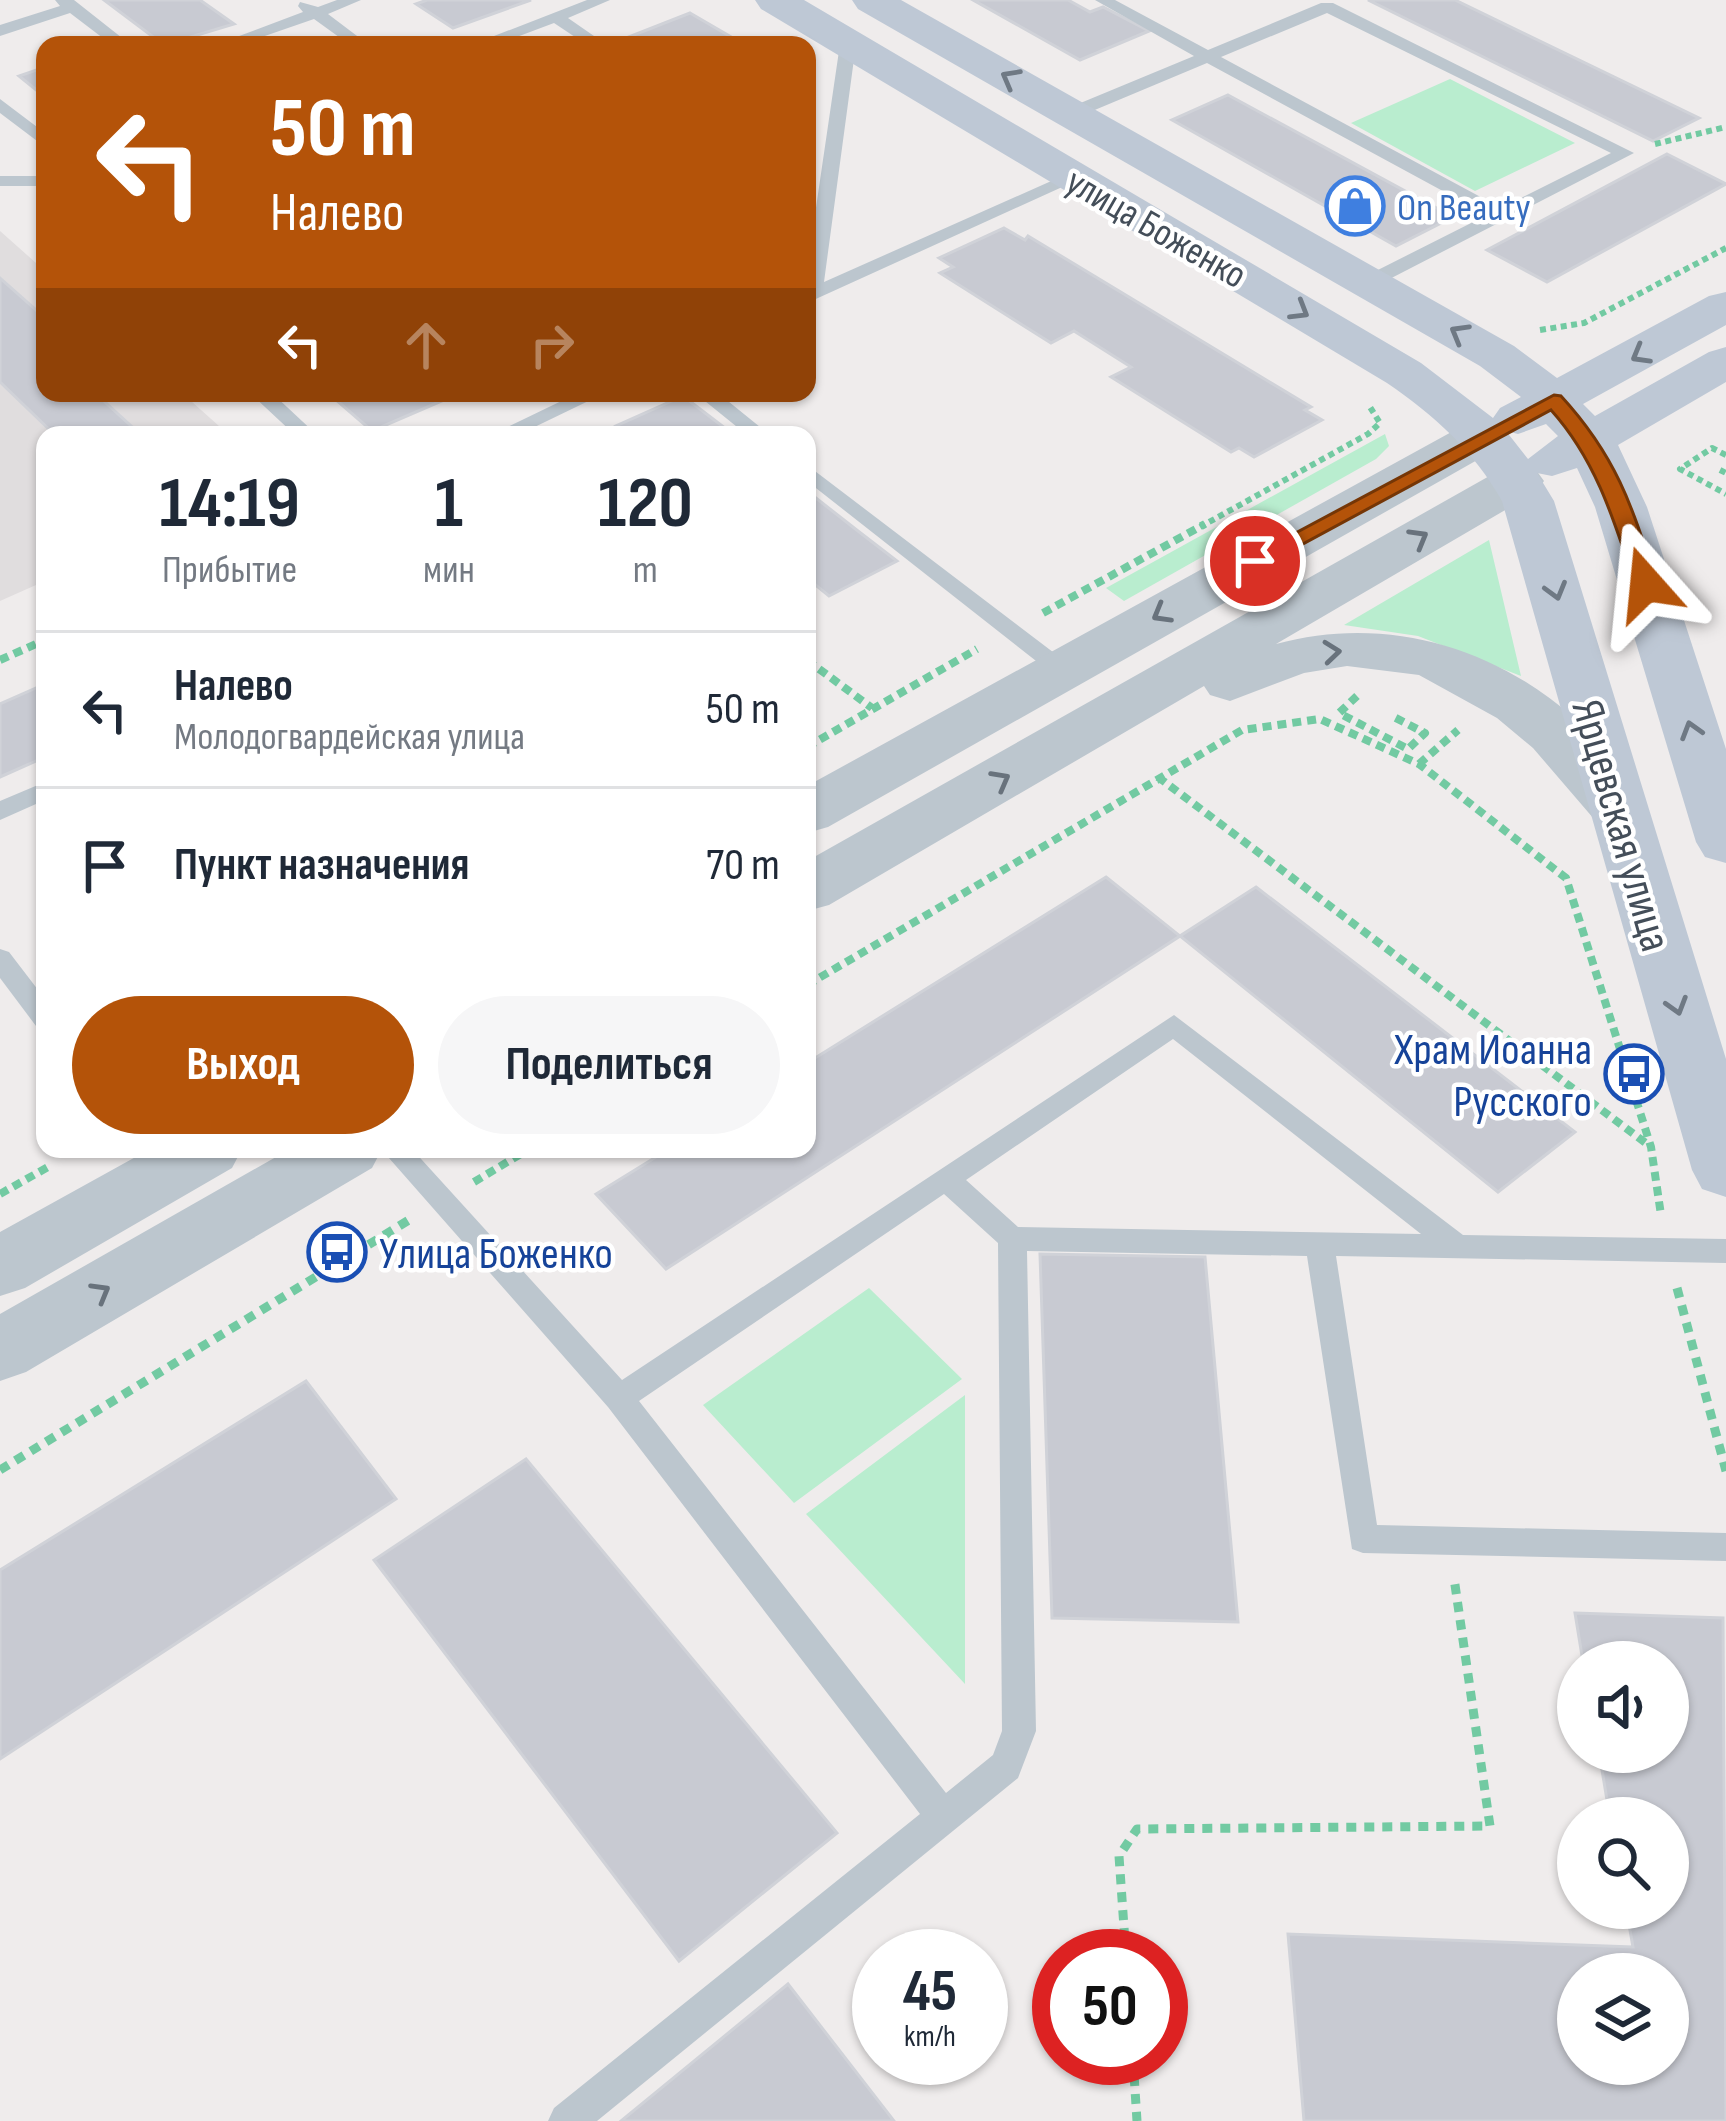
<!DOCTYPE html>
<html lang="ru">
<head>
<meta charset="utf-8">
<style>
  :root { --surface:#fff; --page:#f6f6f7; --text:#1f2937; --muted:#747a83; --line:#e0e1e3; --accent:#b45309 }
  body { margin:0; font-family:"Sofia Sans Condensed",sans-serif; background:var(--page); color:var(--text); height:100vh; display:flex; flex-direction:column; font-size:45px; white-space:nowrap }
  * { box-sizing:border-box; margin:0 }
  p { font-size:39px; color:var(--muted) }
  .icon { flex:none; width:66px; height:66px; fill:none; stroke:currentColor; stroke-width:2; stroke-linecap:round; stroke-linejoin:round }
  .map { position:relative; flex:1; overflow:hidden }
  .sheet { position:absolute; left:36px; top:426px; width:780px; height:732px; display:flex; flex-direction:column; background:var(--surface); border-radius:24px; box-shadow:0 3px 9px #0004 }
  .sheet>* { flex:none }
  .guide { position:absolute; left:36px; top:36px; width:780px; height:366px; border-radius:24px; box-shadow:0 3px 9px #0004; background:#b45309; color:#fff; overflow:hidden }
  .controls { position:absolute; left:1557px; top:1641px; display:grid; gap:24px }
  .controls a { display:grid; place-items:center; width:132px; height:132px; border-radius:50%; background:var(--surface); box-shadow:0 3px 9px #0004; font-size:60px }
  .speed { position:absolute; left:852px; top:1929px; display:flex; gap:24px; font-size:60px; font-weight:700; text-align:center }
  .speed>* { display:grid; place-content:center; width:156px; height:156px; border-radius:50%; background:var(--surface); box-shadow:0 3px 9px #0004; line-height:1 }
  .speed small { font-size:30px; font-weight:400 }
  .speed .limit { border:18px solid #d22; background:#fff; color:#111 }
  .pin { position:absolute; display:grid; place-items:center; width:102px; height:102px; color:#fff; margin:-51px; border:6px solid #fff; border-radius:50%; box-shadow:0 3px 12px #0007 }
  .me { position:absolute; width:132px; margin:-66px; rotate:342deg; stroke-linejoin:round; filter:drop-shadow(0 0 9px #0008) }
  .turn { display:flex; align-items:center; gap:42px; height:252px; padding:0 36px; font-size:54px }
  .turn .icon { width:156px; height:156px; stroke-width:2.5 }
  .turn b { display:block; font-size:84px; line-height:102px }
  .lanes { display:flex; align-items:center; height:114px; padding:0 36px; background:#0003; justify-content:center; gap:60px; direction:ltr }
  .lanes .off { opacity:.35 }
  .eta { display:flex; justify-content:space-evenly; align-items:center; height:204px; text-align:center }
  .eta b { font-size:72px; font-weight:700; line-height:84px }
  .button { display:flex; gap:24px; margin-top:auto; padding:24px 36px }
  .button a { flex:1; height:138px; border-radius:72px; background:var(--accent); color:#fff; font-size:48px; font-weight:700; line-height:138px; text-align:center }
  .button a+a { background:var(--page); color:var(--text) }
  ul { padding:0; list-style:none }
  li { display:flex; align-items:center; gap:36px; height:156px; padding:0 36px; border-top:3px solid var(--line) }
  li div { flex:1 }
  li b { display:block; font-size:45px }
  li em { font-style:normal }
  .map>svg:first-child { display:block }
  .education { fill:#e0ddde }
  .green { fill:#b9edcf }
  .building { fill:#c8cad2; stroke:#d0d2d8; stroke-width:3; fill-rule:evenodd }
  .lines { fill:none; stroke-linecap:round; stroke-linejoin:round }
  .path-far2 { stroke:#72caa2; stroke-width:6; stroke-dasharray:6 4.5; stroke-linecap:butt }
  .path-far1 { stroke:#72caa2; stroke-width:8; stroke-dasharray:9 6; stroke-linecap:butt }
  .path { stroke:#72caa2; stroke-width:9; stroke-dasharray:10 8; stroke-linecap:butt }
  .service { fill:#bcc6ce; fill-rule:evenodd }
  .tertiary { fill:#bcc6ce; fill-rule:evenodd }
  .secondary { fill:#bec8d5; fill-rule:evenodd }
  .oneway { stroke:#6f7984 }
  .oneway2 { stroke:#68727c }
  .route { fill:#b45309; stroke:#753606; stroke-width:3 }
  .labels { text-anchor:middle; stroke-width:9; stroke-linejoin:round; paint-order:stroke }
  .far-shop-label { font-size:39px; fill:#366cbe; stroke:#fff; text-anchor:start }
  .far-street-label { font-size:39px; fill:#444e59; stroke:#fff }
  .street-label { font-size:45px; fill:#444e59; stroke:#fff }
  .transit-label { font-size:45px; fill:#164399; stroke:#fff; text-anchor:end }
</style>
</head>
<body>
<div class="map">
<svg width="1726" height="2121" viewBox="0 0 1726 2121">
  <rect width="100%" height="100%" fill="#efecec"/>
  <path class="education" d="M0,231l45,40v122h137l47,42h-184v146l-45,20z"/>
  <path class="green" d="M1450,79l125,64 -100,48 -124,-68z
    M1385,434l4,12 -13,13 -252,142 -18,-13z
    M1489,540l32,136 -103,-40 -74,-11z
    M869,1288l93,91 -168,124 -91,-98z
    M965,1395v289l-159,-170z"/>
  <path class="building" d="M104,0h96l34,24 -70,21z
    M427,0h104l-78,28 -37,-24z
    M973,0h95l22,12 13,-5 46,24 -69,29z
    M1368,0h87l244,118 -46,23z
    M690,13l55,32h-107l-12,-7z
    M45,67v30l-26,-21z
    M1228,95l225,122 -57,29 -224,-126z
    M1667,154l59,30 -179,98 -60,-32z
    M1004,228l21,12 3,-4 283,171 -6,3 17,10 -68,37 -15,-9 -8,4 -120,-75 20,-10 -57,-36 -23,12 -111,-70 13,-6 -14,-9z
    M0,278l45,40v75h50l46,42h-86l-55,-53z
    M328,393h132l-88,38z
    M683,396l51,39h-107l-11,-9z
    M807,491l51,40 39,30 -68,35 -22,-18z
    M45,684v73l-45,20v-73z
    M1106,877l74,59 -514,333 -70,-75 73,-45h138v-86z
    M1256,887l319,245 -77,60 -318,-256z
    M1040,1254l165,3 33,365 -186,-4z
    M306,1381l90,118 -396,260v-189z
    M526,1459l311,374 -158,128 -305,-401z
    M1575,1613l148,5 3,503h-422l-16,-187 345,13 -7,-39h42v-90h-58l-11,-66h69v-90h-85zM1578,1974h90v90h-90z
    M788,1984l106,137h-273z"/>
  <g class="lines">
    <path class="path-far2" d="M1655,144l71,-17
      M1540,330l44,-7 142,-75
      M1726,455l-14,-7 -32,21 46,25
      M1720,470l6,3
      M1200,527l168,-93 12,-11 -10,-16"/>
    <path class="path-far1" d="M1043,613l162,-89
      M0,660l45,-20
      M807,660l65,48
      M1357,696l-18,17 69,36 17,-16 -31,-16
      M807,747l170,-98
      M1419,764l39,-34
      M1158,777l493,370
      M807,985l435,-255 78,-11 99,45 147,114 85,269 10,68
      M474,1182l55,-33
      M0,1194l48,-27"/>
    <path class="path" d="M1677,1288l49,183
      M0,1470l409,-250
      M1126,1956l-7,-100 18,-27 353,-3 -36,-248
      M1133,2058l4,63"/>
    <path class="service" d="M55,0h19l57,45h-19l-42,-32 -70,23v-11l60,-19z
      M337,0h24l-33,14 41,31h-19l-36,-26 -75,26h-24l88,-33 -5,-6 2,-4 18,5z
      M587,0h23l-42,18 39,27h-20l-33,-22 -59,22h-24z
      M1095,0h20l93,50 113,-47h12l301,150 -258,133h-14v-8l125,-63 -280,-152 -129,54h-12v-8l128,-53zM1327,13l284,140 -110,55 -280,-151z
      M848,39l8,5 -32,238 243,-108 15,4 -275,125v-34l33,-225z
      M0,99l45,34v14l-45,-34z
      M0,176h45v10h-45z
      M250,393h22l45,42h-22z
      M578,393h27l-87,42h-27z
      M695,393h23l52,42h-23z
      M807,465l263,200 4,5 -4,5h-16l-247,-194z
      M45,782v18l-45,20v-19z
      M0,949l9,3 36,47v30l-9,-3 -36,-48z
      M1174,1015l289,220 263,4v24l-390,-7 41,269 349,8v28l-363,-8 -11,-4 -45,-293 -280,-5 9,480 -18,47 -421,343h-49l6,-13 366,-294 -312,-407 -227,-258h31l210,231zM1173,1039l248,195 -403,-7 -52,-47zM944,1194l54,49 4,488 -9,24 -47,38 -307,-392z"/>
    <path class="tertiary" d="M1484,420l18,4 7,11 -7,11 -674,381 -21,6v-47l659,-362z
      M1518,465l18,5 8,11 -8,11 -260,152c145,-40 293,32 369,160l-9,15 -21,6 -21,-6 -61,-71 -36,-30 -78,-43 -72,-9 -43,7 -74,28 -20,-6 -6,-9 -375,219 -22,6v-50l693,-391z
      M150,1149h92l-10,19 -207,120 -25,8v-64z
      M290,1149h92l-10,19 -346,204 -26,9v-67z"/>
    <path class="secondary" d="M755,0h49l617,363 72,55 7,-10 21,-11 -41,-31 -622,-357 -6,-9h49l613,346 43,32 152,-82 17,-4v33l-143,79 12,12 114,-64 17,-5v35l-108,63 29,62 79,242v114l-21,-6 -9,-15 -101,-335 -18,-39 -25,8 -15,-3 17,28 172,558v138l-24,-8 -10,-19 -190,-669c-28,-50 -68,-86 -115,-118l-626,-374zM1546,424l12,12 -30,23 -22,-28 12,3z"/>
  </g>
  <defs><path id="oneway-chevron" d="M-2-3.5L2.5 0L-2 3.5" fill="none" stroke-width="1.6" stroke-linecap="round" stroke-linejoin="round" transform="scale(3)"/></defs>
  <g class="oneway">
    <use href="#oneway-chevron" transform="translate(1010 78) rotate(-151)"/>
    <use href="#oneway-chevron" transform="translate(1300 311) rotate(31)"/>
    <use href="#oneway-chevron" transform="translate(1459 333) rotate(-150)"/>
    <use href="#oneway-chevron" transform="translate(1640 355) rotate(150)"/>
    <use href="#oneway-chevron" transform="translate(1556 591) rotate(74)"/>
    <use href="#oneway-chevron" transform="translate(1691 730) rotate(-107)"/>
    <use href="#oneway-chevron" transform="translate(1677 1006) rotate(73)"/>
  </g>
  <g class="oneway2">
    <use href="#oneway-chevron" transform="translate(1419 538) rotate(-30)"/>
    <use href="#oneway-chevron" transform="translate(1161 614) rotate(150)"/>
    <use href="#oneway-chevron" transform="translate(1332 652) rotate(-6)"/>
    <use href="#oneway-chevron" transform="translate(1001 780) rotate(-29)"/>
    <use href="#oneway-chevron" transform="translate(101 1292) rotate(-30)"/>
  </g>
  <path class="route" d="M1554,395l7,1c56,61 71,110 96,188l-3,5h-16l-3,-5c-21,-64 -39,-124 -84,-174l-289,156 -7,2 -12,-7z"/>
  <defs>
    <g id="shop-ring" transform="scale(3)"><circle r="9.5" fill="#fff" stroke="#3f7fe0" stroke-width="1.5"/><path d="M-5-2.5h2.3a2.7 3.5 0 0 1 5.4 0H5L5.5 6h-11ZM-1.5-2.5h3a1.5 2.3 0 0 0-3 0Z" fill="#3f7fe0"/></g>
    <g id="bus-ring" transform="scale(3)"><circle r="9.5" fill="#fff" stroke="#1a4fb4" stroke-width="1.5"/><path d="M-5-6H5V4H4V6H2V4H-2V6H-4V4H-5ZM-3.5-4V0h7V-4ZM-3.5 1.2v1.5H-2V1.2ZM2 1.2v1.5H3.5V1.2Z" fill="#1a4fb4"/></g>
  </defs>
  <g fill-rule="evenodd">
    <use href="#shop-ring" x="1355" y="206"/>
    <use href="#bus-ring" x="1634" y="1074"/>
    <use href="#bus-ring" x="337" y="1252"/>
  </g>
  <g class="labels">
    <g class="far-shop-label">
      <text x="1397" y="220">On Beauty</text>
    </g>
    <g class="far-street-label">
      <text transform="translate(1157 227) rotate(30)" y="14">улица Боженко</text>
    </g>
    <g class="street-label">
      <text transform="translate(1623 825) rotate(74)" y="16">Ярцевская улица</text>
    </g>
    <g class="transit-label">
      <text x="1592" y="1064">Храм Иоанна<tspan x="1592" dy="52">Русского</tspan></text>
      <text x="379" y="1268" text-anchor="start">Улица Боженко</text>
    </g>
  </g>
</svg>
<div class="controls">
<a><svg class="icon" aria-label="sound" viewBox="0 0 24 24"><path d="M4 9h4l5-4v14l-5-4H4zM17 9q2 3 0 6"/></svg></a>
<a><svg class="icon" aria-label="search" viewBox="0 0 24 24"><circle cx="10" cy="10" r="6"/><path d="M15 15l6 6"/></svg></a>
<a><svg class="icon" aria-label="layers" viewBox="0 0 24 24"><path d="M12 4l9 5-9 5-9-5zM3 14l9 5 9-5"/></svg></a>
</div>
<div class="speed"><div>45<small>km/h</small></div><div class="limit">50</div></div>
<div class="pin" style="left:1255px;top:561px;background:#d93025"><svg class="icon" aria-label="arrive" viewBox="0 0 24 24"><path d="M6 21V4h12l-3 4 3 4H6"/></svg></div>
<svg class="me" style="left:1646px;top:584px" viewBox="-20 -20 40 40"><path d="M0-17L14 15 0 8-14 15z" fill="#b45309" stroke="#fff" stroke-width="4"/></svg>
<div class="guide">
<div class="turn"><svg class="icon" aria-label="left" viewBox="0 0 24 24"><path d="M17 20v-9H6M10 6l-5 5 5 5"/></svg><div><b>50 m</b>Налево</div></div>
<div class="lanes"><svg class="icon" aria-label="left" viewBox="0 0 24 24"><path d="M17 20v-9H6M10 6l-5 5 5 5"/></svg><svg class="icon off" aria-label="ahead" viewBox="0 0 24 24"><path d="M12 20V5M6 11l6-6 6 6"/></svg><svg class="icon off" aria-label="right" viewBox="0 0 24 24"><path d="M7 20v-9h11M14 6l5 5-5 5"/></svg></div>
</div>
<section class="sheet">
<div class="eta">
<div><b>14:19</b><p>Прибытие</p></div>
<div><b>1</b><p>мин</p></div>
<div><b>120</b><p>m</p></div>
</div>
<ul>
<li><svg class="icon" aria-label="left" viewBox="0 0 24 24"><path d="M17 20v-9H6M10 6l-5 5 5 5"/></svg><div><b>Налево</b><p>Молодогвардейская улица</p></div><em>50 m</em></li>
<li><svg class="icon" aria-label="arrive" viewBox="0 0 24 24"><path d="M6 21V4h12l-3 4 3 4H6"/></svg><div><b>Пункт назначения</b></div><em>70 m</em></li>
</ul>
<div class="button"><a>Выход</a><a>Поделиться</a></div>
</section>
</div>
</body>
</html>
